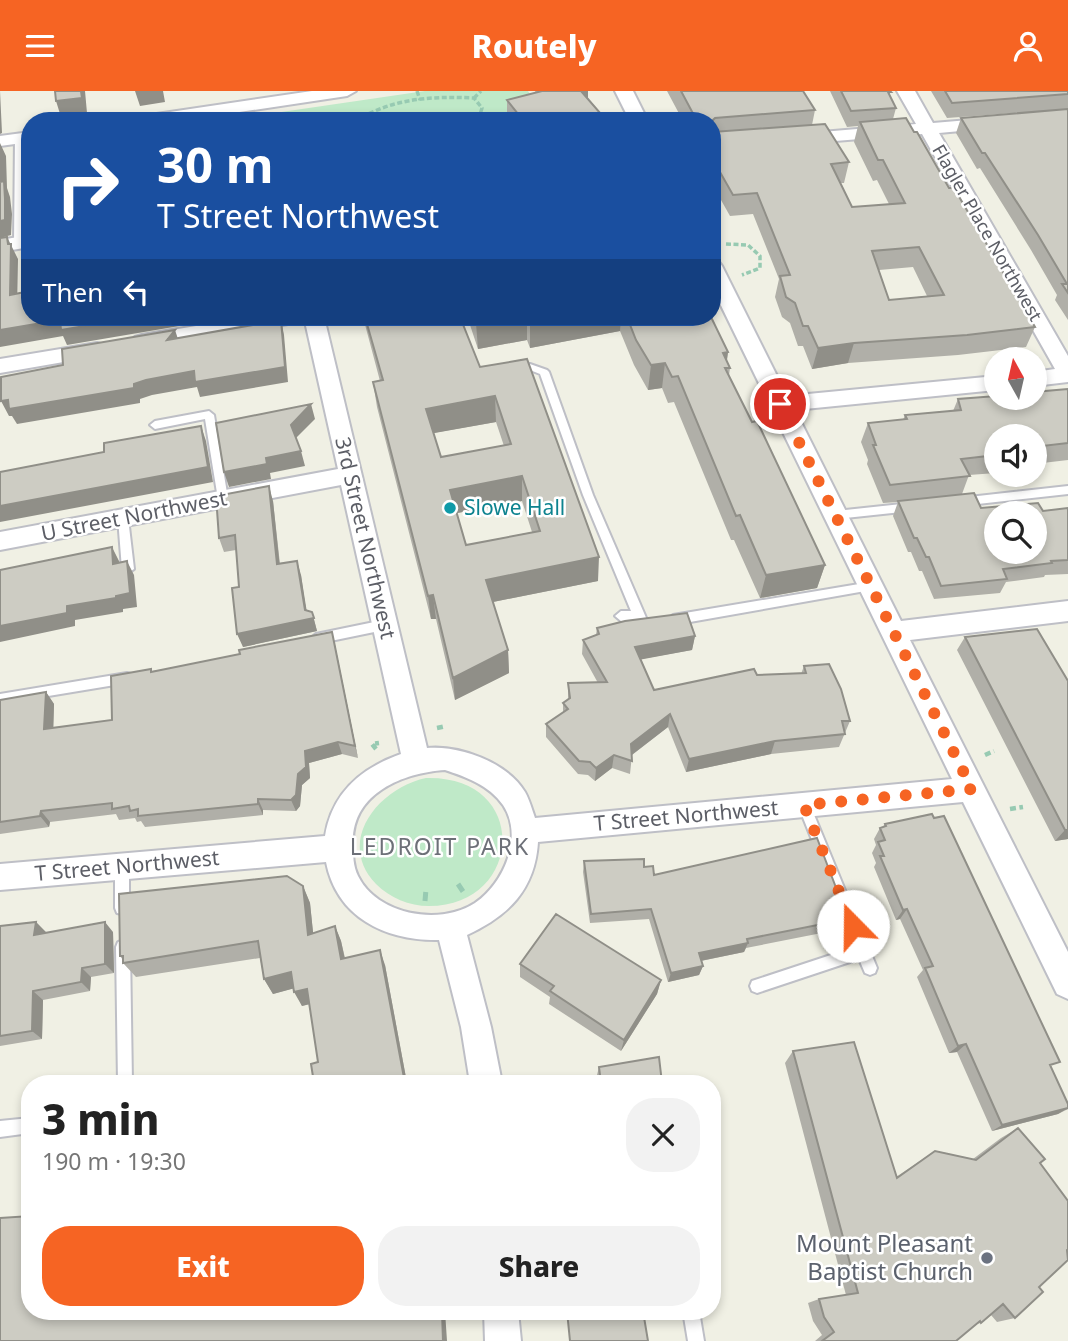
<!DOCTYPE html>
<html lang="en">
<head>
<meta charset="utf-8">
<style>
  :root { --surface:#fff; --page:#f2f2f2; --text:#222; --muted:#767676; --accent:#f66423 }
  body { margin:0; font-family:"Noto Sans",sans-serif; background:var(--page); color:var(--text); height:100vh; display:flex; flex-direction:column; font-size:26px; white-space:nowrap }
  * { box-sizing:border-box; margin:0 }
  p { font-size:23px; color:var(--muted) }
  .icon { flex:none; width:38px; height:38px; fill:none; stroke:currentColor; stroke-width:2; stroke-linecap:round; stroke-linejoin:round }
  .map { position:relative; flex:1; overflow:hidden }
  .side { position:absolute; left:21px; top:984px; width:700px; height:245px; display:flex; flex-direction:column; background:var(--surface); border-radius:28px; box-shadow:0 4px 10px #0003 }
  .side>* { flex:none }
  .banner { position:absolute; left:21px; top:21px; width:700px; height:214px; border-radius:28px; box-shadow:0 4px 10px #0003; background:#1a4fa0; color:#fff; overflow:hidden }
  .needle { width:46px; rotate:352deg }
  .buttons { position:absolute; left:984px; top:256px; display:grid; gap:14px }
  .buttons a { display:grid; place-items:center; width:63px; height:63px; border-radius:50%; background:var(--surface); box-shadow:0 4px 10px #0003; font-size:35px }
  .pin { position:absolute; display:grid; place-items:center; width:60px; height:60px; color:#fff; margin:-30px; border:4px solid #fff; border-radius:50%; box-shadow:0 2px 7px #0007 }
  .me { position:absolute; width:77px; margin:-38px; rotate:338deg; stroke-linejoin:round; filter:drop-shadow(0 0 5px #0008) }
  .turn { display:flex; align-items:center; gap:24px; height:147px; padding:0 21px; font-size:32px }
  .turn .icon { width:91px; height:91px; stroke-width:2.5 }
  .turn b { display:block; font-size:49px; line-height:60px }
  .then { display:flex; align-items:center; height:66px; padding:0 21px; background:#0003; gap:14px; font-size:26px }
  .round { display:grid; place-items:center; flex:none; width:74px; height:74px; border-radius:28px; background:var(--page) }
  .head { display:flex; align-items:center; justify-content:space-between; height:119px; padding:0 21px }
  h1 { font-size:42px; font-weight:800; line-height:52px }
  .action { display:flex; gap:14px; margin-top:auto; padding:14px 21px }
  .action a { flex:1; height:80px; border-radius:28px; background:var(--accent); color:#fff; font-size:28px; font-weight:800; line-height:80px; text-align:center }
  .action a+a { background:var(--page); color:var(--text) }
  header { display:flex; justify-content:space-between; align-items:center; height:91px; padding:0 21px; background:var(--accent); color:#fff; font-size:32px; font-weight:800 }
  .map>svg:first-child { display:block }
  .green { fill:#bfe9c8 }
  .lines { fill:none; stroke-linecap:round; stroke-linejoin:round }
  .lane-casing { stroke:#bebfc6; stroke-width:4 }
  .street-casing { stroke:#bebfc6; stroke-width:4 }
  .path-far2 { stroke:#97cab2; stroke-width:3.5; stroke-dasharray:5 2.5; stroke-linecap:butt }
  .path-far1 { stroke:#97cab2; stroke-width:4.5; stroke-dasharray:6 3.5; stroke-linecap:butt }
  .path { stroke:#97cab2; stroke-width:5; stroke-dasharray:9 4.5; stroke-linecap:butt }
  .lane { fill:#fff; fill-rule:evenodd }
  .street { fill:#fff; fill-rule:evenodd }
  .wall { fill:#b0afa8; fill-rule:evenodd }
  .shaded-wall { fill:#908f88 }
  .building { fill:#cdccc3; stroke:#908f88; stroke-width:2; fill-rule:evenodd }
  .route { stroke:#f66423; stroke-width:12; stroke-dasharray:0 21.6 }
  .culture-dot { fill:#0f9aa8; stroke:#fff; stroke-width:2.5 }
  .worship-dot { fill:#6b7280; stroke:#fff; stroke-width:2.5 }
  .labels { text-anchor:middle; stroke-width:5; stroke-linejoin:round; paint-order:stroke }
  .far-street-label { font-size:18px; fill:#5c5e66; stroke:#fff }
  .culture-label { font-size:21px; fill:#0d838f; stroke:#fff; text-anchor:start }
  .street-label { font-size:21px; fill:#5c5e66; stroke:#fff }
  .neighbourhood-label { font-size:23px; letter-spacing:2px; fill:#6d7078; stroke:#fff }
  .near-worship-label { font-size:24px; fill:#5b616d; stroke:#fff; text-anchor:end }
</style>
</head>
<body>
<header><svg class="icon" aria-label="menu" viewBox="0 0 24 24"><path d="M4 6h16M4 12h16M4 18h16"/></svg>Routely<svg class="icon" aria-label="person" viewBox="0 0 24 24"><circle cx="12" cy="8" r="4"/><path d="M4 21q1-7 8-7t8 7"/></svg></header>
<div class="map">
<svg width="1068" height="1250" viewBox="0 0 1068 1250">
  <rect width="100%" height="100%" fill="#f0f0e4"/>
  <path class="green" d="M425,0h103l13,21 -34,9h-287z
    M426,687c105,-3 98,128 3,128 -20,0 -39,-8 -53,-22 -41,-43 3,-96 50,-106z"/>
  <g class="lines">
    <g class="lane-casing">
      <path id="lane" d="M15,46l7,2 2,104 -5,3 -5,-3z
        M213,226h10v14h-6z
        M530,273l17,6 2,2 44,123 54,125 9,1 2,3 -2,3 -13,3 -4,-2 -4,-7h-14l-6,-5 6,-5h10l-48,-116 -43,-121 -10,-4 -15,3 -5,-3 2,-2z
        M209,320l5,4 14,84 -5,4 -5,-4 -13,-80 -50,10 -5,-4 5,-4z
        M1068,395v8l-108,12 -5,-4 5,-4z
        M911,412l5,4 -5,4 -75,8 -5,-4 5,-4z
        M123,423l5,4 6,51 -6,4 -6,-4 -4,-51z
        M871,491l6,4 -6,4 -198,35 -6,-5 6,-5z
        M384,529l6,5 -6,5 -68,14 -6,-5 6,-5z
        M127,582l4,1 2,4 -2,4 -4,1 -127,21v-10z
        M804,708l5,2 1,4 67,163 -2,5 -5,2 -5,-2 -6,-14 -102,34 -5,-2 -2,-5 2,-5 103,-34 -57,-142 1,-4z
        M122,769l5,2 2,4v42l-2,5 -5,1 -5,-1 -2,-5v-42l2,-4z
        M123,849l5,2 2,5 2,136h-14l-2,-136 2,-5z
        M30,1027v15l-30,4v-16z
        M683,1220h16l5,30h-16z"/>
    </g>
    <g class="street-casing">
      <path id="street" d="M312,0h44l-9,5 -167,25h-46l9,-5z
        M615,0h18l15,30h-18z
        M897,0h18l18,32 60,-5 9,5 -9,5 -54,5 129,223v26l-34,4v-14l21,-3 -133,-235 -124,10 -9,-5 9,-5 118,-10z
        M30,41v10l-30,4v-10z
        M30,144v12l-30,5v-12z
        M712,169l7,2 3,4 65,130 209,-20v14l-201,20 106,211 167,-20v20l-158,19 158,312v47l-11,-5 -94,-192 -425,40c-3,48 -30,74 -71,93l24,92 11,56h-32l-9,-56 -22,-87c-53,1 -102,-22 -113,-78l-326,28v-26l325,-28c7,-43 36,-68 76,-82l-60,-269 -341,65v-18l338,-63 -34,-152h20l103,431c32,-3 80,14 98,44 4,7 7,17 10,26l417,-39 -240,-492zM445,679c21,7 44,15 58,35 21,32 1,78 -28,98 -35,23 -98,12 -117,-27 -5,-10 -5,-21 -5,-32 -2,-50 49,-71 92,-74z
        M250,226h48l-3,5 -7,2 -146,25 -7,-2 -3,-5 3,-5 7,-2z
        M97,252l7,2 3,5 -3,5 -104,18v-14z
        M484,1220h34l3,30h-36z"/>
    </g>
    <path class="path-far2" d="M417,0l3,9
      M474,7l7,-7
      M297,29l20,1
      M356,30c36,-23 77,-25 118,-23l8,10 -4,13
      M712,137h5
      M726,153l22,1 12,11v12l-18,7
      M343,226l3,2"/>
    <path class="path-far1" d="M437,637l9,-2
      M376,658l-4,-5 7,-1
      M985,664l9,-4
      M1010,718l13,-2"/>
    <path class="path" d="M365,764l10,-3
      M458,793l6,9
      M425,810l1,-12"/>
    <use href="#lane" class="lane"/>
    <use href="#street" class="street"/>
  </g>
  <path class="wall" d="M535,0h53v7l19,23h-102v-4h2v-17l29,-7z
    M667,0h136l12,19 -3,15 37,37 -5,21h-4l12,24 37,-3 -12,-24 -4,1 -19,-39 4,-16 -11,1 -17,-36h60v5l6,12 -3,11 21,13 121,195 -9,20 -68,8 -110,8 -36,6 -9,-23h-5l-8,-23 -8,-6 -7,-20 4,-18 -26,-65 -23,2 -18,-32v-63h-29zM913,176l14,29 -38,4 -10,-30z
    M931,0h137v229l-13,-20 2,-5 -26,-45 -51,-82 -3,1 -21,-36 5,-15 69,-6 -83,6z
    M363,226h97l20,50 118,214 -105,21 15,48 1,23 -54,27 -19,-81h-5l-54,-212 -4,-25 7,-1zM496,331l8,24 -63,11 -8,-24zM522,410l10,31 -66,13 -9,-32z
    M469,226h242l17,35 -1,9 3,7 -1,7 23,47 73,143 -8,23 -57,10 -26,-58h-3l-57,-138 -6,1 -6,-15 -14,2 -14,-25 -14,-34 -90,17 -3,-8 -49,9 -8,-24z
    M1068,298v71l-34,4v-28h-38v37l-27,2 -7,19 19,14 62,3 25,-3v66l-23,1 -1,2 -38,5 -6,11 -66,6 -12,-28h-3l-8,-19h-3l-15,-36 5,-14 -15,1 -16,-39 1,-4 -7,-18 7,-19 35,-3 2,-5 48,-4 5,-12z
    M273,410l7,63 21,11 5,35 6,2 5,19 -74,16 -4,-60 -3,-37 -12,2 -5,-14z
    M597,537l98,8 -3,14 -51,9 13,31 103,-15 44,-1 3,-8 46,55 -11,26 -68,7 -85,18 -18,-45 -36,28 -2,19 -18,-6 -17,13 -7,-6 -10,-1 -32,-37v-13l17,-12v-9l5,-4v-16h30l-16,-29 1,-14 13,-5z
    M965,546l103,44v158l-13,2 -98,-191z
    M335,554l23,113 -16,-4 -33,9 1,15 -8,7 -2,21 -4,5 -33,-1v5l-118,12 -4,-6 -4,1 -2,-4 -16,2 -3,-6 -66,8 -1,5 -49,7v-134l46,-8 8,12 -1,24 59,-8 40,-49z
    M885,733l166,244 17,36v5l-10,5 -66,17 -35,-79 -8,1 -32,-76 6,-7 -23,-51 -4,1 -22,-53 2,-4 -4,-10 4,-8 -2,-6 6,-11 3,-1z
    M584,770l60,6 10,8 194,44 -6,10 -96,19 -2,4 -43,9 2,5 -4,9 -31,7 -19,-63 -59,4 -7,-51z
    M303,795l7,17 3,30 22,-7 6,15 4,17 40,7 22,118 -89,-21 -9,-58 -7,2 -8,-18 -21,6 -9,-15 -4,-21 -124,19 -13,-14v-3l-3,-4z
    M36,831l10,11 67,-1 1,41 -23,4 -1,14 -47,9 -1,39 -42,7v-120z
    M520,873l141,16 -4,14 -36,57 -72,-47 1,-7 -30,-20z
    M793,960l103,126 39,-26 38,8 28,-21 17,-10 22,35 -1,124 -24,31 -18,4 -6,-7 -10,8 -5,1 -20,17h-141l7,-6 -9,-14 -5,-18 11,-4 27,-4 -61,-232z
    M599,976l63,16h-64l-1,-8z"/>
  <path class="shaded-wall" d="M0,0l2,42 -2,1z
    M81,0h4l2,22 -26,4 -5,-16z
    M135,0h28l2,11 -25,4z
    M567,0h21v7z
    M0,52l6,13 1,32 3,9 2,17 -1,21 -11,3z
    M7,146l11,22 -1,51 -7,-15z
    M139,226h63l-5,6 -130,22 -4,-9 -63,11v-17l60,-10z
    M511,226h16v23l-49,9 -2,-26z
    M558,226h63l-1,14 -90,17v-26z
    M281,229l3,15 4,47 -88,15 -3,-10 -45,8 -12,4v4l-123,21 -5,-8h-3l-8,-15 133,-17z
    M175,239l5,15 -13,-5z
    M854,252l-6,20 -36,6 6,-21z
    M728,261l-4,26 -1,-25z
    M665,272l-3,25 -14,2 3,-25z
    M495,305l1,26 -67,12 -3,-25z
    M311,313l4,15 -21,21 -3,-15z
    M201,335l5,15 7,41 -213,40v-16z
    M301,360l4,15 -35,7 1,6 -42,8 -5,-15 42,-14z
    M522,385v25l-70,13 -2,-24z
    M269,395l4,15 8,77 -4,-14z
    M112,456l7,14 1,17 -7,-14z
    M599,466l-1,24 -110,22 -2,-23z
    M127,470l7,14 3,32 -14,2v3l-48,8v6l-75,16v-16l67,-20z
    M297,470l4,14 7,44 4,-7 5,19 -74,16 -6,-13 68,-24z
    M825,474l-8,23 -57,10 6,-23z
    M433,504l3,24h-5l-3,-23z
    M332,541l3,13 23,113 -3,-12z
    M695,545l-3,14 -59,11 2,-14z
    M508,559l1,23 -54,27 -2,-22z
    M46,601l8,12 -1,37 -9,-12z
    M670,623l-2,13 -39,30 2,-13z
    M775,650l-4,13 -85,18 3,-13z
    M338,651l4,12 -33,9 1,15 -8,7 -2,21 -4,5 -5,-11 14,-49z
    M614,664l-2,13 -17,13 1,-13z
    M258,708l5,11v5l-5,-11z
    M41,720l9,11 -1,5 -9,-11z
    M1065,739h3v9l-13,2z
    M303,795l7,17 5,48 -7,-16z
    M907,818l-7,10 -4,1 7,-10z
    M36,831l10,10 -2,12 -10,-9z
    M105,831l8,10 1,41 -9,-9z
    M335,835l6,15 7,33 -7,-15z
    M748,852l-4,9 -49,10 4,-9z
    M380,859l5,15 22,118h-2z
    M703,875l-4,9 -31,7 3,-9z
    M82,877l9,9 -1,14 -9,-9z
    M291,881l8,15 -26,7 -9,-15z
    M661,889l-4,14 -36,57 3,-11z
    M307,898l7,14 -12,3 -8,-14z
    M33,900l10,9 -1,39 -10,-8z
    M966,953l-9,8 -8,1 9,-7z
    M1068,1017l-10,6 -66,17 10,-6z
    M442,1220h3l2,30h-4z"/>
  <path class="building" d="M55,0h26l1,7 -26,3z
    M542,0h39l26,30h-100l-2,-4 13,-3 -11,-14z
    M681,0h122l12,19 -100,8 -3,3h-15z
    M841,0h49l1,1h-3l8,16 -45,3z
    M945,0h123v3l-116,9z
    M1068,18v184l-6,-9h5l-29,-49 -53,-82h-3l-21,-35z
    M906,27l8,14h3l32,56h5l81,139 -68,8 -113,8 -36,5 -10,-22h-5l-8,-23 -9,-6 -6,-21 10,-1 -33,-82 -24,2 -21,-37v-37l1,11 112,-8 24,38 -18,2 21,43 53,-4 -22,-43h-5l-18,-38zM919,156l25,48 -55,5 -17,-49z
    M0,84v7l4,-1 1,18v21l-5,1z
    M7,146l1,7h3l-1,51 20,-4v26h109l-78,13 -1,-10 -60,10v-92z
    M365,226h95l20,50 47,-8 72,198 -113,23 22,70 -55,28 -20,-83 -5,1 -55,-214 10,-2zM495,305l16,48 -70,13 -15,-48zM522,385l18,55 -74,14 -16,-55z
    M474,226h37l-35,6z
    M528,226h30l-28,5z
    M627,226h84l17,35 -5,1 7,15h-5l27,54 5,-1 68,144 -59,10 -26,-60 -4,1 -58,-140 -6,1 -7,-14 -14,2 -15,-25z
    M281,229l4,47 -90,15 -1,-11 -48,9 -12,4v4l-125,21 -1,-9 -7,1v-24l62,-12 -1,-16 113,-19 -8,10z
    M1068,298v54l-34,4v-11h-38v19l-35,4 9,17 -80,9 -17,-40h3l-8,-22 39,-4 -2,-4 56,-5 -3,-11 38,-3v1h38v-5z
    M311,313l-20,21 10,26 -35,7 1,6 -43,8 -8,-49z
    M201,335l7,41 -208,39v-34l104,-20v-9z
    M269,395l8,78 20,-3 8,49 7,2 2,6 -77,16 -5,-46 7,-1 -4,-52 -16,3 -3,-42z
    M974,402l7,15 57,-5 5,8 25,-3v52l-17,1 1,2 -49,6 4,10 -66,7 -12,-29h-3l-9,-19h-3l-16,-37zM996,422h38v38h-38z
    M112,456l1,17 14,-3 3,32 -14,3v2l-49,8v7l-67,13v-56z
    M687,522l8,23 -60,11 19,43 100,-21 3,6 49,-2 -2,-7 25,-2 12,25 9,32h-8l3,13 -70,7 -86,18 -19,-45 -39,30 1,17 -18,-6 -18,13 -6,-6 -11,-1 -33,-37 22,-15 -5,-6 7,-5 -2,-15 39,-1 -24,-42 16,-6 -2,-6 28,-7z
    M1037,538l31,52v149h-3l-100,-193z
    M332,541l23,114 -17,-4 -33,9 1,16 -8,7 -2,21 -5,5 -33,-1v5l-120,12v-7l-8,2 -1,-5 -17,3v-6l-71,8 -1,5 -40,6v-122l46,-8 -2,37 68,-9 -1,-44 40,-7v3l89,-18 -1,-4z
    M932,723l2,4 10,-2 116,246 -10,3 18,39v4l-66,17 -36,-81 -8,2 -33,-78 8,-2 -26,-57 -4,1 -23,-54h4l-6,-14 7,-2 -5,-12 6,-2 -1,-2z
    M817,747l31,81 -101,20 1,4 -49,10 4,13 -32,7 -20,-64 -60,5 -7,-53 60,-2v8l9,-1 1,9z
    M287,785l16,10 5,49 27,-9 6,33 39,-9 25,133 6,-1v1h-97l-3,-19 7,-2 -11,-73 -13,3 -3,-20 -27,7 -6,-38 -135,22v-7h-3l-1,-62z
    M556,823l105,66 -37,60 -74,-49 4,-5 -34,-22z
    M36,831l-2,13 71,-13v42l-23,4 -1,14 -48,9 -1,40 -32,5v-110z
    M854,951l43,136 38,-27 41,9 42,-32 27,31 -5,4 28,38v48l-1,1 1,10 -29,27 4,5 -28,26 -12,-14 -22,19 -1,-2 -24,20h-134l12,-9 -10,-15 -5,-18 39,-6 -65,-242z
    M659,966l3,26h-61l-2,-16z
    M266,987v5h-35z
    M30,1125v95h412l1,30h-443v-123z
    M567,1220h76l5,30h-78z"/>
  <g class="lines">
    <path class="route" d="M780,313l192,385 -168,16 49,121"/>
  </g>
  <circle class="culture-dot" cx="450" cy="417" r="7"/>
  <circle class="worship-dot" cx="987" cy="1167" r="7"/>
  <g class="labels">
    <g class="far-street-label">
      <text transform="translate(987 142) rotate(60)" y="6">Flagler Place Northwest</text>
    </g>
    <g class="culture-label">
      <text x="464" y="424">Slowe Hall</text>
    </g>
    <g class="street-label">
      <text transform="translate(134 425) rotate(-11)" y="7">U Street Northwest</text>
      <text transform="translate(365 447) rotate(77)" y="7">3rd Street Northwest</text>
      <text transform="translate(686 725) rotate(-5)" y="7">T Street Northwest</text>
      <text transform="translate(127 775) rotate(-5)" y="7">T Street Northwest</text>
    </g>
    <g class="neighbourhood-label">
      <text x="440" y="764">LEDROIT PARK</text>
    </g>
    <g class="near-worship-label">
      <text x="973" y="1161">Mount Pleasant<tspan x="973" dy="28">Baptist Church</tspan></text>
    </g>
  </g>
</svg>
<div class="buttons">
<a><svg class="needle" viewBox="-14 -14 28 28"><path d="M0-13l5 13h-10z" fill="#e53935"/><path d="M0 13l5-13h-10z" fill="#767676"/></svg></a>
<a><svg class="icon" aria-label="sound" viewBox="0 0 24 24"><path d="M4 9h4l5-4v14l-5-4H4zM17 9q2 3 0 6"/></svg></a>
<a><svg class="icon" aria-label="search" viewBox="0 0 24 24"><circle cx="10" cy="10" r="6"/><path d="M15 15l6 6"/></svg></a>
</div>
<div class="pin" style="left:780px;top:313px;background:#d93025"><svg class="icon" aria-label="arrive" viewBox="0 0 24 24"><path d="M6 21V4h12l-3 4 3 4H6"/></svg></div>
<svg class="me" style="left:853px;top:835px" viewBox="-20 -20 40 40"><circle r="19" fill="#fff"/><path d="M0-13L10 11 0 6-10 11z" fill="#f66423"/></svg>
<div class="banner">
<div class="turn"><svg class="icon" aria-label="right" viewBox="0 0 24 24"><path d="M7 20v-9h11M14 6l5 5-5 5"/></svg><div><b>30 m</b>T Street Northwest</div></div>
<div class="then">Then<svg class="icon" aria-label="left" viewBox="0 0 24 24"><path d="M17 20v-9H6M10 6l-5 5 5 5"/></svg></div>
</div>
<section class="side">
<div class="head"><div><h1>3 min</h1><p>190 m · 19:30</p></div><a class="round"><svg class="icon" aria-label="close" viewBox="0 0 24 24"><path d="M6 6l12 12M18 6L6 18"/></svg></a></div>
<div class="action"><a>Exit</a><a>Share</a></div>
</section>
</div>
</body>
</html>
